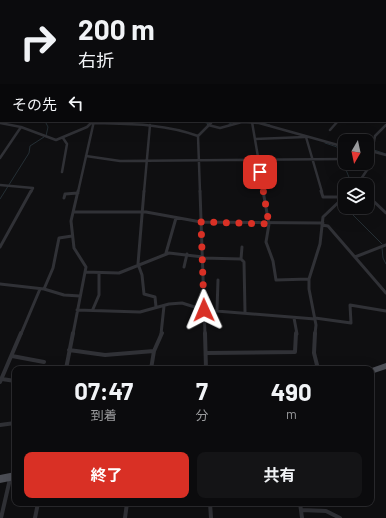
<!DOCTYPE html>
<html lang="ja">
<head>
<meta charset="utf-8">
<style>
  :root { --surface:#0b0b0d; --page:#141416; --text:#f1f3f6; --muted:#9a9b9d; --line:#2b2b2e; --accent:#d93025 }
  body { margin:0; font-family:Barlow,"Noto Sans JP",sans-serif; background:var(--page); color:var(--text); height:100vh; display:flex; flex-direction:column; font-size:15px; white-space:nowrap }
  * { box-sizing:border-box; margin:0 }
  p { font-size:13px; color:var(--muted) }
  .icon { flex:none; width:22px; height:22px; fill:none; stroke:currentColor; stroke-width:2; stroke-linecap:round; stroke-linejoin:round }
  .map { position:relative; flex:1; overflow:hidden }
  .drawer { position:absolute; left:12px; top:366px; width:362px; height:140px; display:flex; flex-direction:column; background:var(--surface); border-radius:8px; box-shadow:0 4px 16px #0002,0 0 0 1px var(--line) }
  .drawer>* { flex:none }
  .hud { position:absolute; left:0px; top:0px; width:386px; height:122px; box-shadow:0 4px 16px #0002,0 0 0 1px var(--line); background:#0b0b0d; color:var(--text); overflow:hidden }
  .needle { width:26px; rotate:189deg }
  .tools { position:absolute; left:338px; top:134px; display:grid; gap:8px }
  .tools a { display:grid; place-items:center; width:36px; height:36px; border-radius:8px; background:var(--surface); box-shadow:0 4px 16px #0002,0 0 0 1px var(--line); font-size:20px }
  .pin { position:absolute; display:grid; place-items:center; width:34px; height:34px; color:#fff; margin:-17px; border-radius:8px; box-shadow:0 2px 6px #0006 }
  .me { position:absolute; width:44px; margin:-22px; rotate:359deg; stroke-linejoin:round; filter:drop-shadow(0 0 3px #0008) }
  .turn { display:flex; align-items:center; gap:14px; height:84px; padding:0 12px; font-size:18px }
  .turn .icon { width:52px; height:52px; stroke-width:2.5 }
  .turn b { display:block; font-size:28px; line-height:34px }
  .then { display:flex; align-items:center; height:38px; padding:0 12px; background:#0003; gap:8px; font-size:15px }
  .eta { display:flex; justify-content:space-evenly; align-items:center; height:68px; text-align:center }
  .eta b { font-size:24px; font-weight:700; line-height:28px }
  .action { display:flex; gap:8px; margin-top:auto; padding:8px 12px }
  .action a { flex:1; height:46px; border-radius:8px; background:var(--accent); color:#fff; font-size:16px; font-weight:700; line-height:46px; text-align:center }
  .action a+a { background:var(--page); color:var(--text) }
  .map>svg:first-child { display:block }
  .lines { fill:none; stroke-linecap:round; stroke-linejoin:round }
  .stream { stroke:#252f35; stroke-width:1 }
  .street-far3 { stroke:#303136; stroke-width:2 }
  .street-far2 { stroke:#303136; stroke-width:2.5 }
  .street-far1 { stroke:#303136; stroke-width:3 }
  .street { stroke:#303136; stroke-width:4 }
  .primary { fill:#4c4e55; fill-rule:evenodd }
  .route { stroke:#d93025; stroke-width:7; stroke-dasharray:0 12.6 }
</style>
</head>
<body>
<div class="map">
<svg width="386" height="518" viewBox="0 0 386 518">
  <rect width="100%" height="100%" fill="#0f0f11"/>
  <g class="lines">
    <path class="stream" d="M341,0l2,1
      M45,121l3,6 -2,9
      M201,121l8,3
      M255,121l15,4
      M229,124l8,-3
      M325,143l12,4 15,38
      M367,148l3,1
      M374,150l12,4
      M0,199l29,-46 1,-7 14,-9
      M345,199l-2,1 2,3
      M348,207l2,5 32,32
      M382,248l1,10 3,6"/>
    <path class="street-far3" d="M168,0l4,1
      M203,0l5,1
      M221,0l5,1
      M350,0l3,1
      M379,0l4,1
      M0,1l2,-1
      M112,1l2,-1"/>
    <path class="street-far2" d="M252,122l12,70
      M0,123l21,4 35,13 31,-13 4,-4c36,1 72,0 107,13
      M208,125l12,3 22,-6 17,1 86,24
      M330,130l8,-9
      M306,137l16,55
      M255,139l50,-2
      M367,150l19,5
      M86,156l34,5 225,-2
      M0,158l21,-31
      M62,172l5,-28 -4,-6
      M0,185l33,3 -2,4
      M357,185l12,-18 6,-31 11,-11
      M78,192l16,-71
      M144,192l6,-67
      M200,192l-2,-56 13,-13"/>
    <path class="street-far1" d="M144,191l-6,73 4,11 2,19 11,3 1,10
      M200,191l5,143
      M263,191l6,33 -3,18 7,19 3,19 33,-1
      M321,191l2,6h20
      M367,195l19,18
      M64,198l1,-4 13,-1
      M74,212h72l55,10 122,1
      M322,225l6,1 58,67
      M0,247l31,-56
      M166,253l10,-35
      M355,257l31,-12
      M203,258l38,1 1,-12
      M241,259l3,3 1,50
      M184,267l3,-13
      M85,272l34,1 50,-20 34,4
      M0,284l44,5 20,6 16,1
      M44,289l9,-21 6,-30 13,-2
      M93,309l6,-14v-21
      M77,310l63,2 29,-8 13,-1 22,7 111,9
      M217,310l1,-30
      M294,318l3,16
      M315,318l36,5 -1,-18 36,6
      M21,334l19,-45
      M73,334l13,-67 -12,-19 -3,-27 7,-30
      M161,334l3,-28
      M315,334l1,-9 -7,-36v-10l11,-35 3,-27 22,-21"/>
    <path class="street" d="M205,333l1,36
      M315,333l-1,20 4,16
      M69,350l36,5 49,-4
      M206,353l89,-1 1,-19
      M12,356l32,6
      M66,369l7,-36
      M151,369l3,-18 8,-18
      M2,379l13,2
      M0,382l21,-49
      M0,425l15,-2
      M210,503l1,15
      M300,503l2,15
      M301,510l25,1 14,7
      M1,518l9,-39
      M35,518l3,-15
      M125,518l2,-15"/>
    <path class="primary" d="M102,0h4l2,1h-4z
      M385,106h1v2h-1z
      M386,363v6l-15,5v-5h-2z
      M15,472v8l-15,3v-8z"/>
  </g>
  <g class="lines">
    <path class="route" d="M204,310l-3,-88 68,2 -9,-52"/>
  </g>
</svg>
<div class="tools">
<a><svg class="needle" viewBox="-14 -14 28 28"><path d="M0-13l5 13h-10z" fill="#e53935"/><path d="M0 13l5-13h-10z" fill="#9a9b9d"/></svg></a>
<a><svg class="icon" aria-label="layers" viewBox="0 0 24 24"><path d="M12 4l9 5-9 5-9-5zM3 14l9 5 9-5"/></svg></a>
</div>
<div class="pin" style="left:260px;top:172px;background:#d93025"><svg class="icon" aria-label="arrive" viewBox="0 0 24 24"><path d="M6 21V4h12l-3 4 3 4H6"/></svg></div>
<svg class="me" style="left:204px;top:310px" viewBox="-20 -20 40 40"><path d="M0-17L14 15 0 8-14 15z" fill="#d93025" stroke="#fff" stroke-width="4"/></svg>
<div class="hud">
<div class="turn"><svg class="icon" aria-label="right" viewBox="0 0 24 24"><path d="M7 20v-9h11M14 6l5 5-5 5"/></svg><div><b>200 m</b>右折</div></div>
<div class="then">その先<svg class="icon" aria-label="left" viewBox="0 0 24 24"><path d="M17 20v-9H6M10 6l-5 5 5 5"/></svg></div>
</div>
<section class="drawer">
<div class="eta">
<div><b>07:47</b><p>到着</p></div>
<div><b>7</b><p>分</p></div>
<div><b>490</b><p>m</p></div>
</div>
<div class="action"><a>終了</a><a>共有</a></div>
</section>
</div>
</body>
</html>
